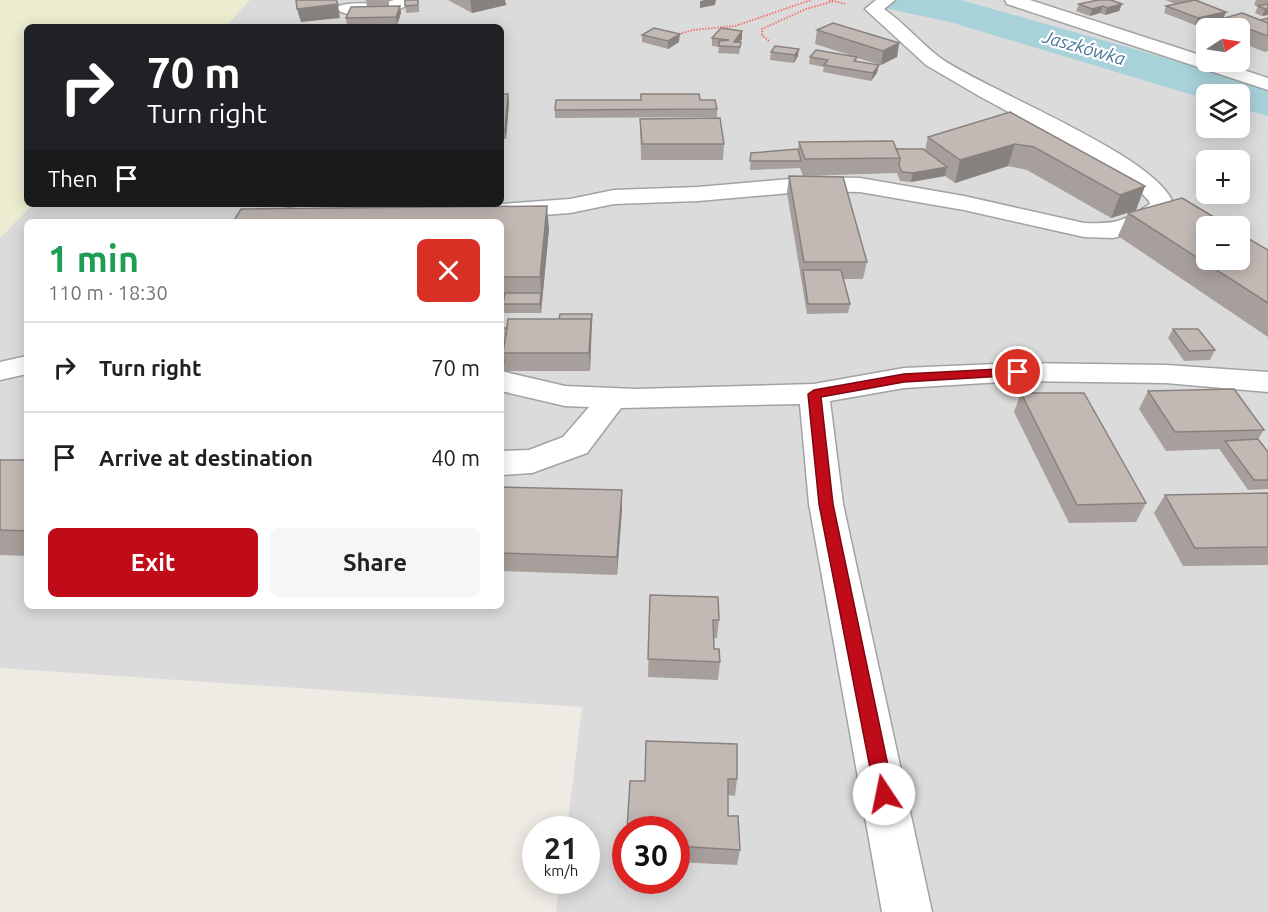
<!DOCTYPE html>
<html lang="en">
<head>
<meta charset="utf-8">
<style>
  :root { --surface:#fff; --page:#f6f6f6; --text:#202124; --muted:#757577; --line:#e0e0e0; --accent:#c00b18 }
  body { margin:0; font-family:Ubuntu,sans-serif; background:var(--page); color:var(--text); height:100vh; display:flex; flex-direction:column; font-size:22px; white-space:nowrap }
  * { box-sizing:border-box; margin:0 }
  p { font-size:20px; color:var(--muted) }
  .icon { flex:none; width:33px; height:33px; fill:none; stroke:currentColor; stroke-width:2; stroke-linecap:round; stroke-linejoin:round }
  .map { position:relative; flex:1; overflow:hidden }
  .details { position:absolute; left:24px; top:219px; width:480px; height:390px; display:flex; flex-direction:column; background:var(--surface); border-radius:9px; box-shadow:0 3px 15px #0003 }
  .details>* { flex:none }
  .guide { position:absolute; left:24px; top:24px; width:480px; height:183px; border-radius:9px; box-shadow:0 3px 15px #0003; background:#202124; color:#fff; overflow:hidden }
  .needle { width:39px; rotate:78deg }
  .buttons { position:absolute; left:1196px; top:18px; display:grid; gap:12px }
  .buttons a { display:grid; place-items:center; width:54px; height:54px; border-radius:9px; background:var(--surface); box-shadow:0 3px 15px #0003; font-size:30px }
  .speed { position:absolute; left:522px; top:816px; display:flex; gap:12px; font-size:30px; font-weight:700; text-align:center }
  .speed>* { display:grid; place-content:center; width:78px; height:78px; border-radius:50%; background:var(--surface); box-shadow:0 3px 15px #0003; line-height:1 }
  .speed small { font-size:15px; font-weight:400 }
  .speed .limit { border:9px solid #d22; background:#fff; color:#111 }
  .pin { position:absolute; display:grid; place-items:center; width:51px; height:51px; color:#fff; margin:-26px; border:3px solid #fff; border-radius:50%; box-shadow:0 2px 6px #0007 }
  .me { position:absolute; width:66px; margin:-33px; rotate:349deg; stroke-linejoin:round; filter:drop-shadow(0 0 4px #0008) }
  .turn { display:flex; align-items:center; gap:21px; height:126px; padding:0 24px; font-size:27px }
  .turn .icon { width:78px; height:78px; stroke-width:2.5 }
  .turn b { display:block; font-size:42px; line-height:51px }
  .then { display:flex; align-items:center; height:57px; padding:0 24px; background:#0003; gap:12px; font-size:22px }
  .round { display:grid; place-items:center; flex:none; width:63px; height:63px; border-radius:9px; background:var(--page) }
  .summary { display:flex; align-items:center; justify-content:space-between; height:102px; padding:0 24px }
  h1 { font-size:36px; font-weight:700; line-height:45px; color:#1e9e55 }
  .button { display:flex; gap:12px; margin-top:auto; padding:12px 24px }
  .button a { flex:1; height:69px; border-radius:9px; background:var(--accent); color:#fff; font-size:24px; font-weight:700; line-height:69px; text-align:center }
  .button a+a { background:var(--page); color:var(--text) }
  ul { padding:0; list-style:none }
  li { display:flex; align-items:center; gap:18px; height:90px; padding:0 24px; border-top:2px solid var(--line) }
  li div { flex:1 }
  li b { display:block; font-size:22px }
  li em { font-style:normal }
  .map>svg:first-child { display:block }
  .residential { fill:#dcdbdb; fill-rule:evenodd }
  .farmland { fill:#ececd0 }
  .lines { fill:none; stroke-linecap:round; stroke-linejoin:round }
  .river { fill:#a7d2d9; fill-rule:evenodd }
  .minor-casing { stroke:#a2a2a2; stroke-width:3 }
  .path { stroke:#f27571; stroke-width:2; stroke-dasharray:1.5 1.5; stroke-linecap:butt }
  .minor { fill:#fff; fill-rule:evenodd }
  .wall { fill:#a79f9b }
  .shaded-wall { fill:#88827e }
  .building { fill:#c2b9b4; stroke:#88827e; stroke-width:1.5 }
  .route { fill:#c00b18; stroke:#7d0710; stroke-width:1.5 }
  .labels { text-anchor:middle; stroke-width:4.5; stroke-linejoin:round; paint-order:stroke }
  .far-water-label { font-size:18px; font-style:italic; fill:#497799; stroke:#fff }
</style>
</head>
<body>
<div class="map">
<svg width="1268" height="912" viewBox="0 0 1268 912">
  <rect width="100%" height="100%" fill="#eeeae4"/>
  <path class="residential" d="M250,0h1018v912h-712l4,-31 26,-1v-50l-19,-1 15,-122 -582,-39v-430l33,-34h468v-177h-276zM1206,28h33v34h-33zM1206,94h33v34h-33zM1206,160h33v34h-33zM27,222h474v384h-474zM1206,226h33v34h-33zM626,830h50v50h-50z"/>
  <path class="farmland" d="M0,0h250l-25,27h-198v177h6l-33,34z"/>
  <g class="lines">
    <path class="river" d="M878,0h83l307,87v29l-29,-8v-14h-33v5l-256,-77 -66,-14z"/>
    <g class="minor-casing">
      <path id="minor" d="M394,0h20c-11,14 -67,22 -78,8 8,-8 43,-2 58,-8z
        M876,0h19l-11,9c20,14 36,33 55,48 43,32 228,102 235,150l-4,5 -29,19 -28,7 -29,-1 -120,-27 -104,-18 -48,-1 -114,10 -84,3 -44,9 -68,5 -9,-2 -3,-5 3,-5 9,-2 68,-5 44,-9 84,-3 114,-10 48,1 104,18 120,27c33,1 38,-1 66,-19l-1,-3 -17,-18 -45,-29 -108,-58 -53,-31 -61,-56z
        M1005,0h25l176,57v5h13l49,16v12l-261,-86z
        M311,204h122l8,2 3,5 -3,5 -9,2 -67,-4 -76,8h-45l3,-5z
        M27,356v18l-27,6v-18z
        M1018,363l148,2 102,7v20l-102,-9 -148,-2 -114,7 -74,13 13,103 89,408h-50l-73,-408 -9,-100 -179,4 -34,45 -55,20 -31,2v-24l28,-1 34,-13 26,-30 -24,-1 -64,-15v-20l64,15 71,3 178,-5 90,-16z"/>
    </g>
    <path class="path" d="M829,0l17,4
      M676,35l17,-5 42,-4 76,-26
      M769,41l-7,-6v-6l44,-20 28,-8"/>
    <use href="#minor" class="minor"/>
  </g>
  <path class="wall" d="M366,0h23v6h11l1,7 -4,12 -50,1 -1,-8 21,-11z
    M405,0l14,6v6l-13,1z
    M448,0h57l1,5 -34,8z
    M1165,0h36l-3,1 28,11 -3,6 38,2 7,-2v33l-3,1 -26,-10v-14h-22l4,-9 -26,6 -31,-12 2,-7 10,-2z
    M1256,0h12v15l-6,1 -7,-3 3,-7 -4,-1z
    M1079,4h43l-3,7 -14,4 -5,-2 -10,3 -14,-5z
    M817,30l82,13 -2,14 -16,8 -24,-7 -1,3 21,12 -6,8 -48,-9 1,-5 -15,-3 1,-7h46l-41,-13z
    M742,31v8l-3,3h2l-2,12 -21,-1 1,-6 -7,-1v-8z
    M642,35l37,7 -11,7 -26,-7z
    M775,46l23,10 -4,7 -24,-3 1,-8z
    M501,94l8,8 -3,37h-5z
    M641,100h59l17,9v8l-162,1v-8z
    M1010,112l135,74 -9,24 -25,8 -84,-48 -19,-4 -53,17 -10,-7 -34,6 -11,-1 -3,-8 -94,3 -3,-8 -50,2 1,-17 47,-4 1,-7 126,8 3,-13z
    M640,119l84,25 -1,16h-82z
    M789,176l78,86 -4,17h-20l7,25 -2,9 -41,1 -20,-121z
    M1128,213l140,37v87l-150,-101z
    M501,222l48,7 -8,84h-37l-1,-11h-2z
    M592,314l-2,57h-89v-43h6z
    M1173,329l42,21 -5,10 -26,1 -16,-23z
    M1148,391l116,39 -6,9 10,13v37l-20,1 -28,-40v-1l-54,2 -27,-42z
    M1021,393l125,110 -10,19 -67,1 -55,-111z
    M0,460h27v96l-27,-1z
    M501,487l121,3v19l-5,66 -116,-4z
    M1268,493v72l-85,1 -29,-53 11,-18z
    M650,595l69,25 -2,18h-3v11l6,13 -2,18 -70,-3z
    M646,741l91,38 -2,17 -7,-1v21l12,34 -3,15 -61,-3v-32z"/>
  <path class="shaded-wall" d="M470,0h35l1,5 -34,8z
    M705,0h11l-1,5 -15,3v-7z
    M338,4l2,14 -39,4 -4,-13z
    M1122,4l-3,7 -14,4 2,-7z
    M400,6l1,7 -4,12 -1,-8z
    M1103,6l-3,7 -10,3 2,-7z
    M1268,8v7l-6,1 3,-7z
    M1226,12l-3,7 -28,6 3,-7z
    M742,31v8l-7,8 -1,-5z
    M680,34l-1,8 -11,7v-8z
    M899,43l-2,14 -16,8 2,-14z
    M799,49l-1,7 -4,7 1,-8z
    M879,65l-2,8 -6,8 2,-8z
    M508,94l1,8 -3,37 -1,-8z
    M1015,144l-7,22 -53,17 5,-23z
    M947,167l-2,9 -34,6 2,-9z
    M1145,186l-9,24 -25,8 9,-23z
    M547,206l2,23 -8,84 -1,-9 1,-11 -1,-16z
    M592,314v9l-2,48 -1,-18z
    M622,490v19l-5,66v-18z"/>
  <path class="building" d="M296,0h40l2,4 -41,5z
    M405,0h13v5l-13,1z
    M1098,0h13l11,4 -15,4 -4,-2 -11,3 -13,-5z
    M1195,0l31,12 -28,6 -32,-12z
    M1268,4v4l-3,1 -7,-3z
    M400,6l-4,11 -50,1 5,-11z
    M1242,13l26,10v13l-47,-17z
    M1268,18v5l-7,-3z
    M833,23l66,20 -16,8 -66,-21z
    M654,28l26,6 -12,7 -26,-6z
    M721,28l21,3 -8,11h7l-1,5 -21,-1v-5l10,-1 -17,-2z
    M775,46l24,3 -4,6 -24,-3z
    M816,50l41,7 -3,4 25,4 -6,8 -49,-8 4,-5 -18,-3z
    M501,94h7l-3,37h-4z
    M641,94h58l1,6h15l2,9 -162,1 1,-10h85z
    M1010,112l135,74 -25,9 -86,-48 -19,-3 -55,16 -32,-23z
    M720,118l4,26h-82l-2,-25z
    M893,141l7,17 -95,1 -6,-17z
    M798,149l3,12h-51l1,-8z
    M896,149h27l24,18 -34,6 -11,-1 -3,-7 1,-7z
    M789,176l54,1 24,85h-63z
    M1182,198l47,28h-23v34h33v-27l29,17v53l-140,-90z
    M547,206l-7,71h-39v-55h-268l8,-13z
    M803,270h38l9,34h-42z
    M505,293h36l-1,11h-37z
    M560,314h32l-1,14v-9h-32z
    M508,319h83l-2,34h-86z
    M501,328h6l-4,25 1,9h-3z
    M1173,329h25l17,21 -26,1z
    M1234,389l30,41 -89,2 -27,-41z
    M1021,393h63l62,110 -69,2z
    M1258,439l10,13v28h-14l-29,-39z
    M0,460h27v71l-27,-1z
    M501,487l121,3 -5,67 -116,-4z
    M1268,493v54l-73,1 -30,-53z
    M650,595l68,2 1,23h-6l1,29h5l1,13 -72,-3z
    M646,741l91,3v35h-9v37h10l2,34 -64,-4v-16h-49l3,-49h15z"/>
  <path class="route" d="M1018,368l6,4 -2,3 -118,7 -83,15 12,107 61,290 -3,7 -7,2 -6,-2 -3,-7 -56,-290 -11,-110 6,-4 90,-16z"/>
  <g class="labels">
    <g class="far-water-label">
      <text transform="translate(1084 48) rotate(16)" y="6">Jaszkówka</text>
    </g>
  </g>
</svg>
<div class="buttons">
<a><svg class="needle" viewBox="-14 -14 28 28"><path d="M0-13l5 13h-10z" fill="#e53935"/><path d="M0 13l5-13h-10z" fill="#757577"/></svg></a>
<a><svg class="icon" aria-label="layers" viewBox="0 0 24 24"><path d="M12 4l9 5-9 5-9-5zM3 14l9 5 9-5"/></svg></a>
<a>+</a>
<a>−</a>
</div>
<div class="speed"><div>21<small>km/h</small></div><div class="limit">30</div></div>
<div class="pin" style="left:1018px;top:372px;background:#d93025"><svg class="icon" aria-label="arrive" viewBox="0 0 24 24"><path d="M6 21V4h12l-3 4 3 4H6"/></svg></div>
<svg class="me" style="left:884px;top:794px" viewBox="-20 -20 40 40"><circle r="19" fill="#fff"/><path d="M0-13L10 11 0 6-10 11z" fill="#c00b18"/></svg>
<div class="guide">
<div class="turn"><svg class="icon" aria-label="right" viewBox="0 0 24 24"><path d="M7 20v-9h11M14 6l5 5-5 5"/></svg><div><b>70 m</b>Turn right</div></div>
<div class="then">Then<svg class="icon" aria-label="arrive" viewBox="0 0 24 24"><path d="M6 21V4h12l-3 4 3 4H6"/></svg></div>
</div>
<section class="details">
<div class="summary"><div><h1>1 min</h1><p>110 m · 18:30</p></div><a class="round" style="background:#d93025;color:#fff"><svg class="icon" aria-label="close" viewBox="0 0 24 24"><path d="M6 6l12 12M18 6L6 18"/></svg></a></div>
<ul>
<li><svg class="icon" aria-label="right" viewBox="0 0 24 24"><path d="M7 20v-9h11M14 6l5 5-5 5"/></svg><div><b>Turn right</b></div><em>70 m</em></li>
<li><svg class="icon" aria-label="arrive" viewBox="0 0 24 24"><path d="M6 21V4h12l-3 4 3 4H6"/></svg><div><b>Arrive at destination</b></div><em>40 m</em></li>
</ul>
<div class="button"><a>Exit</a><a>Share</a></div>
</section>
</div>
</body>
</html>
